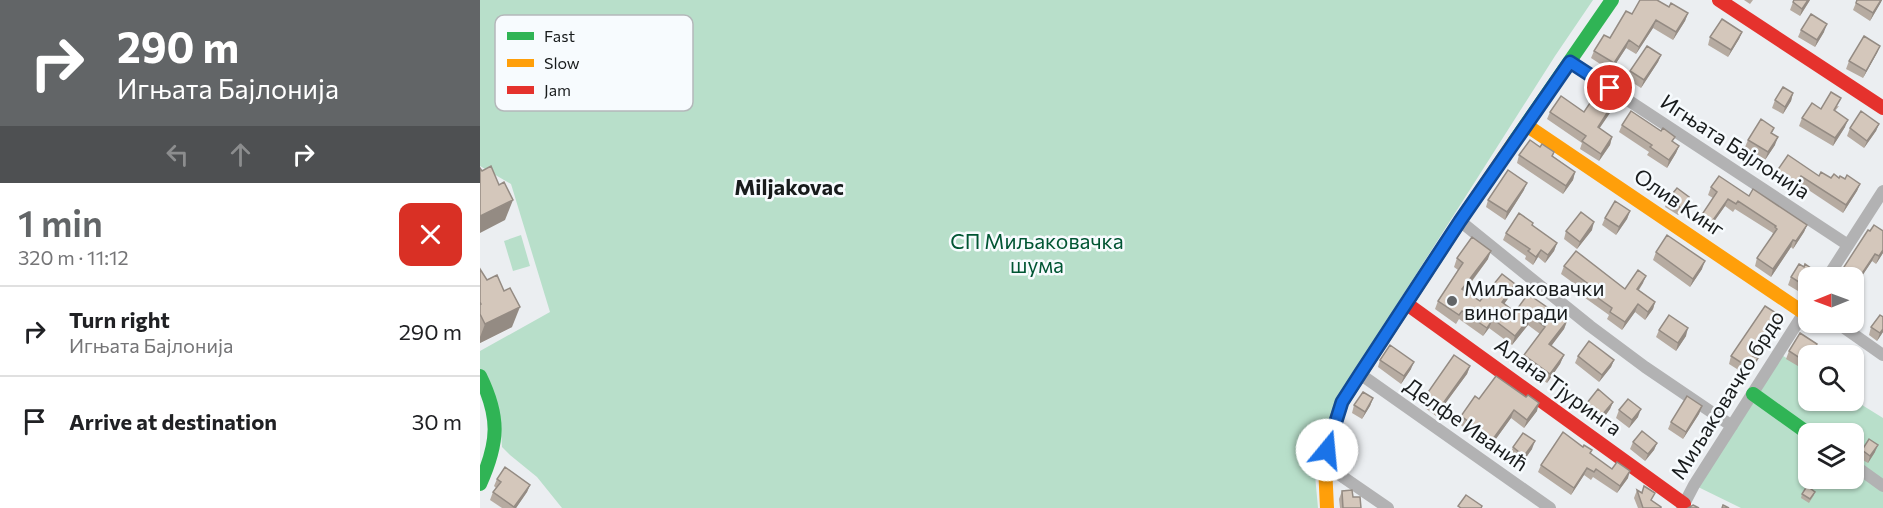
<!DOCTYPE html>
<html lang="en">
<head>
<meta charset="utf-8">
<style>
  :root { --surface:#fff; --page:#f2f2f2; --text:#202124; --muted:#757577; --line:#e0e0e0; --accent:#626567 }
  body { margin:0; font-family:Commissioner,sans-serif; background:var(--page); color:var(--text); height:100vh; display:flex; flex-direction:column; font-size:22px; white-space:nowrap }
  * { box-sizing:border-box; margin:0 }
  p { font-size:20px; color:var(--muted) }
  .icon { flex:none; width:33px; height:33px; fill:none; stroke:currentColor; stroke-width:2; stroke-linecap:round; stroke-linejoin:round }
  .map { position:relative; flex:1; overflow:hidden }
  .sheet { display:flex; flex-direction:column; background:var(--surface); width:480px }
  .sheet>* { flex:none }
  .hud { background:#626567; color:#fff; overflow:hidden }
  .needle { width:39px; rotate:269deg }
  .tools { position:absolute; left:1318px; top:267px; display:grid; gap:12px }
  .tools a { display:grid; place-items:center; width:66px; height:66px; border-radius:12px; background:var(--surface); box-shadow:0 2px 4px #0004; font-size:30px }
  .pin { position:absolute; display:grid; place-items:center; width:51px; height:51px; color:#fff; margin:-26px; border:3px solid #fff; border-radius:50%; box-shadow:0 2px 6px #0007 }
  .me { position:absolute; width:66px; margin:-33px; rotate:17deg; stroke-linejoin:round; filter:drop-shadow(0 0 4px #0008) }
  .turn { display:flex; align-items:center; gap:21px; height:126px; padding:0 18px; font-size:27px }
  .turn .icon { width:78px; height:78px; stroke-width:2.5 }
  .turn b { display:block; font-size:42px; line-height:51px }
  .lanes { display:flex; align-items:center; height:57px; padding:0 18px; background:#0003; justify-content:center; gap:30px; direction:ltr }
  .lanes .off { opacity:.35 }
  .round { display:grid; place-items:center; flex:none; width:63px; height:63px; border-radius:12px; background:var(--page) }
  .headline { display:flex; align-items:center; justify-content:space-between; height:102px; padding:0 18px }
  h1 { font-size:36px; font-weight:600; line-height:45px; color:var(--accent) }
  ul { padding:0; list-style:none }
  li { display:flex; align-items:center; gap:18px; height:90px; padding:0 18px; border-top:2px solid var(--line) }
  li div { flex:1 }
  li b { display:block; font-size:22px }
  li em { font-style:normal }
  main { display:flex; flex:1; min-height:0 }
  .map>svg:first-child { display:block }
  .green { fill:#b8dfca; fill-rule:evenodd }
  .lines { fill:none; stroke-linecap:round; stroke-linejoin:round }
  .street { stroke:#b2b2b3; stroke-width:12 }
  .fast { stroke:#30b455; stroke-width:14 }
  .slow { stroke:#ff9f0a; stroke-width:14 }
  .jam { stroke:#e5322d; stroke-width:14 }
  .wall { fill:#b6aba1 }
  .shaded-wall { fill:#948b83 }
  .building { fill:#d4c7bb; stroke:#948b83; stroke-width:1.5 }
  .route-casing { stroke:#114b97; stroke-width:15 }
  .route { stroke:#1a73e8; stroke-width:10 }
  .poi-dot { fill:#626567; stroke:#f7fbfe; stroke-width:2 }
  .labels { text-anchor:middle; stroke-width:5; stroke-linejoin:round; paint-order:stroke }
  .street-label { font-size:21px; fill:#181b1c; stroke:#f7fbfe }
  .park-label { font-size:21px; fill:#015533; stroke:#f7fbfe }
  .poi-label { font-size:21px; fill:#181b1c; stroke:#f7fbfe; text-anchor:start }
  .neighbourhood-label { font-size:22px; font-weight:bold; fill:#181b1c; stroke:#f7fbfe }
  .key { fill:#f7fbfe; stroke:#b4b8ba; stroke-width:1.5 }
  .key-label { font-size:16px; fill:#181b1c }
</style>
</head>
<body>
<main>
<section class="sheet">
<div class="hud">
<div class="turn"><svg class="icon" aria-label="right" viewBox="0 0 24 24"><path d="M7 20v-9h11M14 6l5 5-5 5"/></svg><div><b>290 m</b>Игњата Бајлонија</div></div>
<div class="lanes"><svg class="icon off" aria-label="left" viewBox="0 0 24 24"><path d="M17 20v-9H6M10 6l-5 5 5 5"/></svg><svg class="icon off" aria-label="ahead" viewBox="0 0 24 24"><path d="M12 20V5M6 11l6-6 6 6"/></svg><svg class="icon" aria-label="right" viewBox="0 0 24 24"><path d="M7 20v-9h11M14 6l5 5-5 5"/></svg></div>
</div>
<div class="headline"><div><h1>1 min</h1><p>320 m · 11:12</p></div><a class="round" style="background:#d93025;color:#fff"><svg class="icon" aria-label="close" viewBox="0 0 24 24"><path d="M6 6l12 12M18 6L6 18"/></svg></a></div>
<ul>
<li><svg class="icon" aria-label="right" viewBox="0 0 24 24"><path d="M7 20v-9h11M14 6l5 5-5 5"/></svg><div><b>Turn right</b><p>Игњата Бајлонија</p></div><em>290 m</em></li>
<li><svg class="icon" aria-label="arrive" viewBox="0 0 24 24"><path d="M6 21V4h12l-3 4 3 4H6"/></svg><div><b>Arrive at destination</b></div><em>30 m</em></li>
</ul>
</section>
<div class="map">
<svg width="1403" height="508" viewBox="0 0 1403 508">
  <rect width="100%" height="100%" fill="#ebeef1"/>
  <path class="green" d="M0,0h1113l-38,56 -154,242 -77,133 -9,44 3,33h-756l-25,-31 -27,-22 -8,-8 -2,-30 -20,-47v-19l70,-39 -39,-128 -31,-18z
    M41,235l9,31 -17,5 -9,-30z
    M1297,352l32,20v28h45l29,18v90h-142l-47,-23zM1329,434h45v44h-45z"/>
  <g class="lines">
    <path class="street" d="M1090,62l278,183
      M980,221l130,105 55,41 87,59
      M1347,278l56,-87
      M1356,322l47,33
      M880,374l190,134
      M844,464l64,44
      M1374,465l29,21
      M1202,508l12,-23 113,-177"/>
    <path class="fast" d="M1034,142l98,-142
      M0,376c20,41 19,66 0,108
      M1273,394l56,40"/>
    <path class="slow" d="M1046,125l278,188 5,-1
      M847,508l-2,-42 4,-24 13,-40 118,-181 54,-79"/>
    <path class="jam" d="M1239,0l164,108
      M927,304l277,200"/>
  </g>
  <path class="wall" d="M1264,0h9l-3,4z
    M1330,0l-10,16 -10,-6 3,-8z
    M1377,0h25l-12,21 -17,-11z
    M1189,7l19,6 -3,8 -12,19 -20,-12 -17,26 -10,-6 -15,23 -20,-13 3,-7 16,-13 22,-24z
    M1321,30l23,2 -9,15 -17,-10z
    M1262,32l-3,7 -11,18 -20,-12 2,-8z
    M1400,46l-3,7 -14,25 -17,-9 3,-8z
    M1181,55l-3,7 -17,26 -14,-9 3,-8z
    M1313,93l-2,8 -8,13 -11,-6 3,-8z
    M1136,99l-2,8 -15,21 13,9 -2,8 -11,16 -19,-12 2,-6 -35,-24 3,-7h34z
    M1359,106l-4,5 10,16 -12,19 -34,-20 3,-8 19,-9z
    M1399,124l-3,7 -12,17 -17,-12 3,-8z
    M1142,125l51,17 6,4 -3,7 -9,15 -20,-13 2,-3 -30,-20z
    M1294,128l-2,5 3,12 -10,15 -20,-13 3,-7z
    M1060,147l14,5 -1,4 22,16 -2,8 -10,14 -46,-31 2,-8z
    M1297,171l42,5 12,2h8l21,6 -3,7 -14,22 -45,-30 -5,8 -18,-12z
    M1231,187l38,9 58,29 -3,7 -11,17 -2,-2 -20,30 -16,-11 2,-8 16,-22 -1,-1 1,-2 -38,-24 -2,3 -8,-6 -17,24 -10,-7 3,-7 12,-18 -5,-3z
    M1044,190l-19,30 -19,-13 2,-7z
    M1209,197l-3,8 -8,10 -13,-8 3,-8z
    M1150,211l-3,8 -11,16 -14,-10 3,-7z
    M1053,223l-1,2 25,18 -3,8 -9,12 -7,-6 -5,8 -8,-6 1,-3 -23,-16 3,-7z
    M1112,230l-15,19 -13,-10 2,-8z
    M1390,231l13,22 -7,11 -4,-3 -18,27v-10h-15l3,-8z
    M1176,252l46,17 -12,18 -37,-27z
    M977,258l31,1 -23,32 15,10 32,-8 -8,11 11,8 52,9 -3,8 -13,17 13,9 -4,9 -13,19 -26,-19 3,-9 16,-21 -12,-9 -16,20 -23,-17 -6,8 -24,-17 -3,5 -21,-15 3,-8 20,-31 -4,-3z
    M1084,266l61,23 18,-6 -4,7 16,12 -2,7 -8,11 -10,-8 -13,18 -15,-11 2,-4 -28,-20 2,-5 -22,-16z
    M1324,267l11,4 -2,7h-4v6l-6,10 -15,-9 3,-8z
    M0,269l32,58 -32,16z
    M1285,306l14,19 -10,15 -3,-2 -13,18 2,10 -7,10 -19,-12 2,-8z
    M1391,327l12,5 -6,9 -8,-6z
    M1179,330l27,6 -10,15 -20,-14z
    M1337,344l-3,7 -11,18 -17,-10 3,-8z
    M1098,356l36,4 -3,7 -12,15 -24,-19z
    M900,360l31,9 -10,15 -23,-17z
    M990,366l-3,8 -31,42 -15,-11 3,-7z
    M893,398l-3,8 -8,13 -10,-6 2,-8z
    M999,399l58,12 -13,17 -13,-10 -21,29 -32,-24 3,-7z
    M1133,402l-3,7 -10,14 -16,-12 3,-8z
    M1222,406l-3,8 -16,25 -15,-10 3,-7z
    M1139,410l19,7 -9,11 -13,-10z
    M1153,442l24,1 -3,7 -9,11 -15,-12z
    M1033,447l19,2 -10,14 -12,-8z
    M1382,450l13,2 -7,11 -9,-5z
    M1110,454l22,15 16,9 -11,15 -24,-16 -2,3 -7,-5 -13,20 -33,-23 3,-7z
    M17,479l33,6 -3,7 -11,16h-14l-12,-8 3,-8 3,-4 -2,-2z
    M1157,490l15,11 9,7h-23l-4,-10z
    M862,491l11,6 8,11h-21l-1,-9z
    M1322,494l12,1 -5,8 -8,-5z"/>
  <path class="shaded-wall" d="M1328,0h2l-10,16 2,-7z
    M1401,0h1l-2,4 -10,17 3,-8z
    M1208,13l-3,8 -12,19 3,-8z
    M1176,20l-3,8 -17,26 3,-7z
    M1347,24l-3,8 -9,15 2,-7z
    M1262,32l-3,7 -11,18 3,-7z
    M1149,40l-3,8 -15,23 3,-8z
    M1400,46l-3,7 -14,25 3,-7z
    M1181,55l-3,7 -17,26 3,-8z
    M1313,93l-2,8 -8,13 2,-7z
    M1136,99l-2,8 -19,28 3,-8z
    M1368,120l-3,7 -12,19 2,-8z
    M1399,124l-3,7 -12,17 3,-7z
    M1132,137l-2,8 -11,16 2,-7z
    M1298,137l-3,8 -10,15 3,-8z
    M1199,146l-3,7 -9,15 2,-8z
    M1095,172l-2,8 -10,14 3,-8z
    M1321,176l-3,7 -5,8 3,-8z
    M1047,183l-3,7 -19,30 2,-8z
    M1380,184l-3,7 -14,22 3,-8z
    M1209,197l-3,8 -8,10 3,-7z
    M1248,199l-3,7 -17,24 3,-7z
    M33,200l-8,20 -25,13v-17z
    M1150,211l-3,8 -11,16 3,-8z
    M1114,222l-2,8 -15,19 3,-7z
    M1327,225l-3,7 -11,17 3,-8z
    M1313,240l-2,7 -20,30 2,-8z
    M1077,243l-3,8 -9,12 3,-8z
    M1061,250l-3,7 -5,8 3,-8z
    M1403,250v3l-7,11 3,-8z
    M1011,251l-3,8 -29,39 3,-9z
    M1395,254l-3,7 -18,27 3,-7z
    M1225,261l-3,8 -12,18 3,-8z
    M1166,276l-3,7 -9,13 3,-7z
    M1329,281v3l-6,10 2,-8z
    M1035,284l-3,9 -13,18 3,-9z
    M1175,302l-2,7 -8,11 3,-8z
    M1158,304l-3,8 -13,18 3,-8z
    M40,307l-8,20 -32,16v-6l5,-13z
    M1051,316l-3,9 -16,20 3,-9z
    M1302,317l-3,8 -10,15 3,-7z
    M1013,319l-4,9 -6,8 4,-8z
    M1087,321l-3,8 -18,24 3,-9z
    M1208,328l-2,8 -10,15 2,-8z
    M1403,329v3l-6,9 3,-8z
    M1289,331l-3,7 -13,18 3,-8z
    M1084,355l-4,9 -13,19 3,-9z
    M1278,358l-3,8 -7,10 3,-7z
    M1134,360l-3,7 -12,15 3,-7z
    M934,362l-3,7 -10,15 3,-8z
    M990,366l-3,8 -31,42 3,-7z
    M893,398l-3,8 -8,13 3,-7z
    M1133,402l-3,7 -10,14 2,-8z
    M1059,403l-2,8 -13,17 3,-8z
    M1222,406l-3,8 -16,25 3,-7z
    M1161,409l-3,8 -9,11 3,-8z
    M1034,410l-3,8 -21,29 3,-8z
    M1055,441l-3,8 -10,14 2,-7z
    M1177,443l-3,7 -9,11 3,-7z
    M1398,445l-3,7 -7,11 2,-7z
    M1107,468l-3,7 -13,20 3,-7z
    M1150,471l-2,7 -11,15 3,-7z
    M50,485l-3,7 -11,16h-2z"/>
  <path class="building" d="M1160,0h17l12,7 2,-4 17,10 -12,19 -20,-12 -17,27 -10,-7 -15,23 -20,-12 10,-16 6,3 16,-27 6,3z
    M1314,0h14l-6,9 -9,-7z
    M1377,0h24l-8,13 -17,-10z
    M1331,14l16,10 -10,16 -16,-10z
    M1242,19l20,13 -11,18 -21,-13z
    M1384,36l16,10 -14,25 -17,-10z
    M1167,46l14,9 -17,25 -14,-9z
    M1303,87l10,6 -8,14 -10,-7z
    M1120,88l16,11 -18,28 14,10 -11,17 -19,-13 4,-5 -36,-24 11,-16 23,16z
    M1351,92l10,6 -7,12 14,10 -13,18 -33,-20 10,-15 9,6z
    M1151,111l30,20 2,-3 12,9 -3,4 7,5 -10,14 -19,-13 2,-2 -30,-20z
    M1381,111l18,13 -12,17 -17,-13z
    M1281,119l13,9 -3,5 7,4 -10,15 -20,-12z
    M1050,140l10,7 2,-3 12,8 -2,4 23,16 -9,14 -47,-31z
    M1308,155l31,21 2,-4 10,6 3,-4 5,4 1,-2 5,3 2,-4 13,9 -14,21 -45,-29 -5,7 -19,-12z
    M11,166l8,19 5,-3 9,18 -33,16v-48l2,3z
    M1028,170l19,13 -20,29 -19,-12z
    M1239,176l30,20 4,-7 54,36 -11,16 -3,-1 -20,29 -16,-11 20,-29 -2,-2 1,-1 -38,-25 -2,3 -8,-5 -17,24 -10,-7 16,-24 -6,-5z
    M1197,188l12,9 -8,11 -13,-9z
    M1135,201l15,10 -11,16 -14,-9z
    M1101,212l13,10 -14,20 -14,-11z
    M1039,213l14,10 -1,2 25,18 -9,12 -7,-5 -5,7 -8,-6 2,-2 -24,-16z
    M1394,225l9,6v19l-4,6 -4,-2 -18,27 -3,-2v-1h-2l-10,-8 26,-40 2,1z
    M1187,235l38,26 -12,18 -37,-27z
    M992,237l19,14 -29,38 18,12 22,-27 13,10 -13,18 13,10 13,-18 39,27 -18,23 15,11 -14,19 -26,-19 21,-28 -14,-11 -16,20 -22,-17 -6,9 -25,-17 -3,4 -21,-14 25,-38 -6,-5z
    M1096,251l49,38 13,-19 8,6 -9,13 18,13 -7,10 -10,-8 -13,18 -15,-10 2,-4 -28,-20 3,-5 -23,-17z
    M1319,264l5,3 1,-3 10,7 -4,7h-2v3l-4,5 -14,-9z
    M0,269l7,11 10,-5 7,16 6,-3 10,19 -35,17 -5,-10v-9l1,-1 -1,-2z
    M1285,306l17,11 -10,16 -3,-2 -13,17 -3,8 5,2 -7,11 -20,-13z
    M1189,315l19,13 -10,15 -19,-13z
    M1400,315l3,2v12l-3,4 -9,-6z
    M1320,333l17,11 -7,12h-1l-3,6 -17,-11z
    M1109,341l25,19 -12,15 -24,-19z
    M910,345l24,17 -10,14 -24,-16z
    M974,355l16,11 -31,43 -15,-11z
    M1016,376l30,21 2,-2 11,8 -12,17 -13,-10 -21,29 -32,-23 14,-20 4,3z
    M1118,389l15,13 -11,13 -15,-12z
    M883,392l10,6 -8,14 -11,-7z
    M1207,396l15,10 -16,26 -15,-10z
    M1148,399l13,10 -9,11 -13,-10z
    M1162,431l15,12 -9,11 -15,-12z
    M1083,432l20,15 1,-2 8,5 -2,3 22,16 5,-7 13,9 -10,15 -24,-17 -2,3 -7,-4 -13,20 -33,-23z
    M1043,433l12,8 -11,15 -11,-9z
    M1389,439l9,6 -8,11 -8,-6z
    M25,467l25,18 -16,22 -21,-15 8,-10 -4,-3z
    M1164,486l11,7 -4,7 10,7v1h-18l-6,-18 5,3z
    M1327,486l8,6 -5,7 -8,-5z
    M872,490l1,7h7l1,11h-18l-1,-17z
    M986,495l16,11 -1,2h-20l-3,-2z
    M1213,505l6,3h-11z
    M1243,505l6,3h-7z"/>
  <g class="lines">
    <g class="route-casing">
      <path id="route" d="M847,450l15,-48 18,-28 100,-153 110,-159 40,26"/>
    </g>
    <use href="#route" class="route"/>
  </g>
  <circle class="poi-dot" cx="972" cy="301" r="6"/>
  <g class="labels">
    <g class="street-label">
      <text transform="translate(1255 147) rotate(33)" y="7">Игњата Бајлонија</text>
      <text transform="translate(1199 203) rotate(34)" y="7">Олив Кинг</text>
      <text transform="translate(1078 387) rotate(36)" y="7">Алана Тјуринга</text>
      <text transform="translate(1248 395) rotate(-58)" y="7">Миљаковачко брдо</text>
      <text transform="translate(986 425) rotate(35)" y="7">Делфе Иванић</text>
    </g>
    <g class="park-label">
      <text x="557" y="249">СП Миљаковачка<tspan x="557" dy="24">шума</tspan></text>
    </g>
    <g class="poi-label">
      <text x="984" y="296">Миљаковачки<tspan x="984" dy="24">виногради</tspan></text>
    </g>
    <g class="neighbourhood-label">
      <text x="309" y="195">Miljakovac</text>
    </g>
  </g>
  <rect x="15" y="15" width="198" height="96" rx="9" class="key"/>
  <rect x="27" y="32" width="27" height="8" fill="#30b455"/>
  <rect x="27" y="59" width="27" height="8" fill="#ff9f0a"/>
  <rect x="27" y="86" width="27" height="8" fill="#e5322d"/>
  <g class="key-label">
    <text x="64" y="42">Fast</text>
    <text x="64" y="69">Slow</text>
    <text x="64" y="96">Jam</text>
  </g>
</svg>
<div class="tools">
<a><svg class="needle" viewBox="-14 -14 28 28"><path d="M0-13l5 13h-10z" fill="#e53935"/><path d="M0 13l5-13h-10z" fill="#757577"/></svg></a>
<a><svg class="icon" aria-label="search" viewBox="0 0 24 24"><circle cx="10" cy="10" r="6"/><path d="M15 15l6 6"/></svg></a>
<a><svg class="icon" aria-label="layers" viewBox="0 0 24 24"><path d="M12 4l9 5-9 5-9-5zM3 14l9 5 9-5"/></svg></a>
</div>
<div class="pin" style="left:1130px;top:88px;background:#d93025"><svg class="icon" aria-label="arrive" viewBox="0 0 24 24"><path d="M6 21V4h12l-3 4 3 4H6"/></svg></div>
<svg class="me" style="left:847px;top:450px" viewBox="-20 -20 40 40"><circle r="19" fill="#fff"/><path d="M0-13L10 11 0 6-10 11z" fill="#1a73e8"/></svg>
</div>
</main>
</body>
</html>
